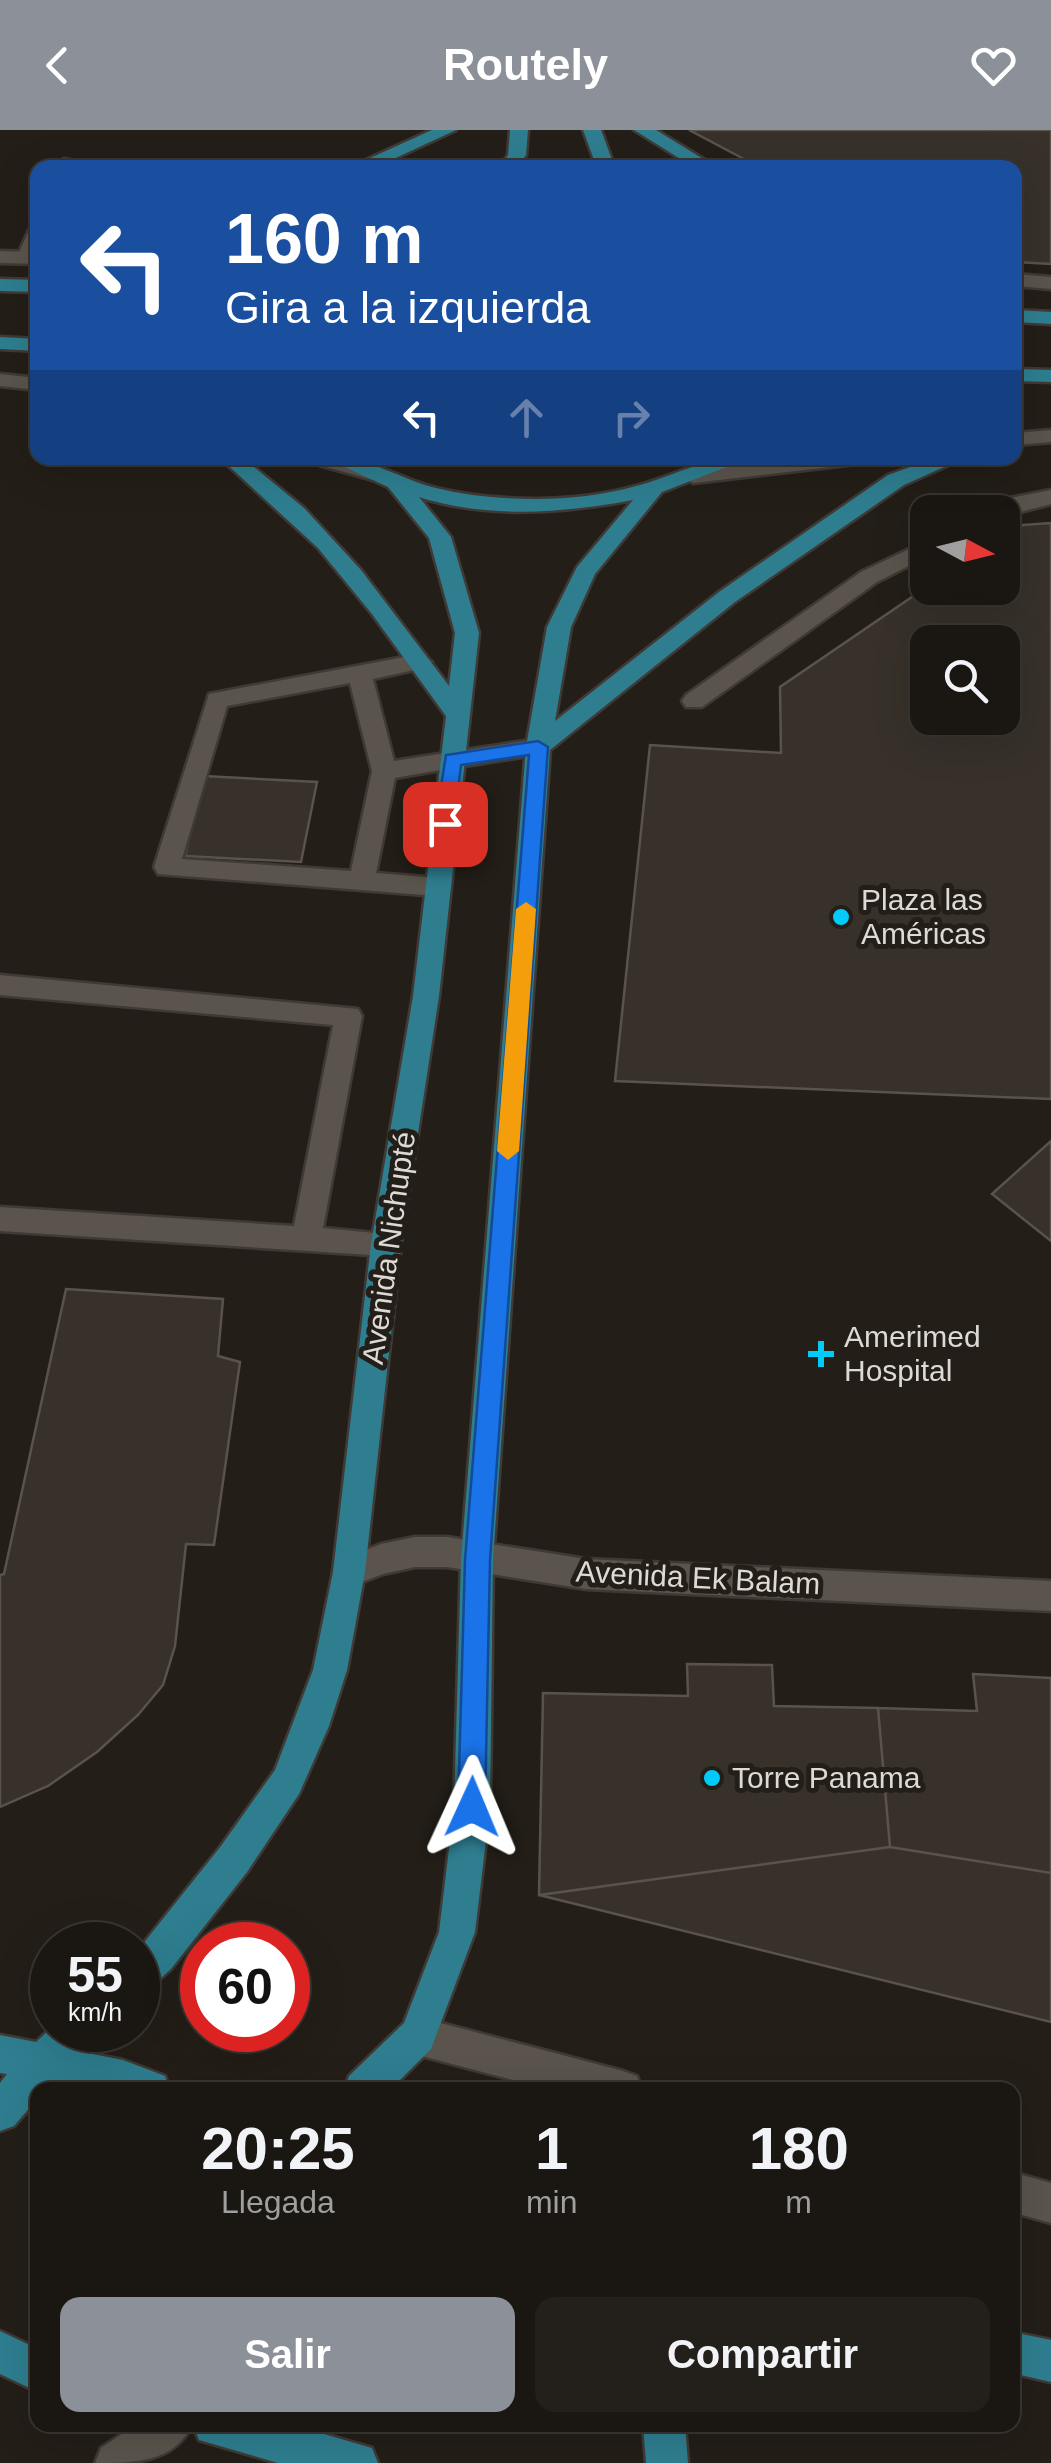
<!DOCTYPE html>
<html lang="es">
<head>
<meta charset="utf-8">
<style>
  :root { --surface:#1a1611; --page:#231f1a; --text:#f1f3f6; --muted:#9f9f9f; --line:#383531; --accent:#8c9099 }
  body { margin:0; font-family:Helvetica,sans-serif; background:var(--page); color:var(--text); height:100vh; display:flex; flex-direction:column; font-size:38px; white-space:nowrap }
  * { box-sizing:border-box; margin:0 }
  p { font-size:32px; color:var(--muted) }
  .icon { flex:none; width:55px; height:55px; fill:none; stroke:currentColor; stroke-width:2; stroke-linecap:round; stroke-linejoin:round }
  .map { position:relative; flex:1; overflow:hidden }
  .sheet { position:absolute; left:30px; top:1952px; width:990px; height:350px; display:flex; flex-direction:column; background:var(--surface); border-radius:20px; box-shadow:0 10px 40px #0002,0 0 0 2px var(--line) }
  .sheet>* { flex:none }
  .hud { position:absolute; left:30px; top:30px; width:992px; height:305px; border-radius:20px; box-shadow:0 10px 40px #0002,0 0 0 2px var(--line); background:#1a4fa0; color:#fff; overflow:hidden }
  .needle { width:65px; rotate:97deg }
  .tools { position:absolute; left:910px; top:365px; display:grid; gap:20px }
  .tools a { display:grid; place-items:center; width:110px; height:110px; border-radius:20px; background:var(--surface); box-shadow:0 10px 40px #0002,0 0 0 2px var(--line); font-size:50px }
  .speed { position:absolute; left:30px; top:1792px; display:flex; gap:20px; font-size:50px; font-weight:700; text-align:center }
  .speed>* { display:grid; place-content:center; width:130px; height:130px; border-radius:50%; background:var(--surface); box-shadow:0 10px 40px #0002,0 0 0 2px var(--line); line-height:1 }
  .speed small { font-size:25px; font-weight:400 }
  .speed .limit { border:15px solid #d22; background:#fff; color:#111 }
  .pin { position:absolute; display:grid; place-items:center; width:85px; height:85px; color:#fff; margin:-42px; border-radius:20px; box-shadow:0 5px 15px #0006 }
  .me { position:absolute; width:110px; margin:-55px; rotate:1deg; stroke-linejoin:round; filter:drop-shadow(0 0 8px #0008) }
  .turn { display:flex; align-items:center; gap:35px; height:210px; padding:0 30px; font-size:45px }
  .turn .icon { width:130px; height:130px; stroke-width:2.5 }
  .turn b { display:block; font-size:70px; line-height:85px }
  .lanes { display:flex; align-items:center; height:95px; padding:0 30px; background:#0003; justify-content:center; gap:50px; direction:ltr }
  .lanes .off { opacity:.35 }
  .eta { display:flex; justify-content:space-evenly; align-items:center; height:170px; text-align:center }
  .eta b { font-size:60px; font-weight:600; line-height:70px }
  .primary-button { display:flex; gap:20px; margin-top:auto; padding:20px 30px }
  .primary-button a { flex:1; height:115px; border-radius:20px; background:var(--accent); color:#fff; font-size:40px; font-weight:600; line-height:115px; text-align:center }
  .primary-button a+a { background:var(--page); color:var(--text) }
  header { display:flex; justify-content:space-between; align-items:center; height:130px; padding:0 30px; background:var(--accent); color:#fff; font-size:45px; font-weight:600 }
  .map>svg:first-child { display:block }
  .building { fill:#37312a; stroke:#5a534b; stroke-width:2.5; fill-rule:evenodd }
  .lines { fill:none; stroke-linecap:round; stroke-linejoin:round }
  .lane-casing { stroke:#3f3a35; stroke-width:5 }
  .street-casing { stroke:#3f3a35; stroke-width:5 }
  .secondary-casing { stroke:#3f3a35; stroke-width:5 }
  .primary-casing { stroke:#3f3a35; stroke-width:5 }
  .lane { fill:#5a544c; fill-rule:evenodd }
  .street { fill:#5a544c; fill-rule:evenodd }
  .secondary { fill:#5a544c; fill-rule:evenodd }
  .primary { fill:#2e7e90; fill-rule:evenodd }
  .route { fill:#1a73e8; stroke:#114b97; stroke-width:2.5 }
  .slow { fill:#f59e0b }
  .poi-dot { fill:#02cbf9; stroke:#231e17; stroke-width:4 }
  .labels { text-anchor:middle; stroke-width:10; stroke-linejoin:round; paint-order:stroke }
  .poi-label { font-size:30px; fill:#ddd9d4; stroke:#231e17; text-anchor:start }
  .street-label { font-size:30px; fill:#ddd9d4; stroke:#231e17 }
</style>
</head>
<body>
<header><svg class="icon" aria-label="back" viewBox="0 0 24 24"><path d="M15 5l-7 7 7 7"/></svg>Routely<svg class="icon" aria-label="heart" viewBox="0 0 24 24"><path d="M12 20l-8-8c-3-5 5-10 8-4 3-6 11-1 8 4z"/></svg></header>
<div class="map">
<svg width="1051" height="2333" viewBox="0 0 1051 2333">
  <rect width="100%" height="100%" fill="#231e17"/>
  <path class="building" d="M689,0h362v134l-36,-2v-94h-254z
    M1051,393v576l-436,-18 35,-336 131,8 -1,-66 148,-101 74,2v-50l21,-13zM928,512h74v76h-74z
    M204,646l113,6 -16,80 -116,-6z
    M1051,1011v100l-59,-47z
    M66,1159l157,10 -5,57 22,6 -26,183 -28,-1 -11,102 -12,39 -25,30 -41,37 -49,34 -48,21v-232l4,-1z
    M687,1534l85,1 2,41 104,2 12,139 -351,48 4,-202 145,3z
    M973,1544l78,4v195l-161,-26 -12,-139 99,3z
    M890,1717l161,26v149l-512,-127z"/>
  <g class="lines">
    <g class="lane-casing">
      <path id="lane" d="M64,29l6,1 1,8h-18z
        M38,94l-2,35 -3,4h-14l-3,-4 13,-29z
        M1051,360v14l-49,13v-5h-17l20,-13z
        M928,410v16l-51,26 -175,125h-16l-4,-6 4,-6 175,-123z
        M420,524l12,8 -4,5 -55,12 21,82 58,-9 12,8 -12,8 -57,10 -19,95 61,5 9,2 4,7 -4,7 -9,2 -279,-22 -4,-7 55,-173zM350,553l22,88 -21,100 -169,-12 45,-153z
        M0,845l358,34 4,7 -39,212 73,7 5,9 -5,9 -10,3 -386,-25v-24l294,19 39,-201 -333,-30z
        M418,1887l205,54 14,5 5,14h-91l-133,-35 -13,-6 -6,-13 6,-13z
        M1012,2042l39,11v40l-39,-11z"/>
    </g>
    <g class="street-casing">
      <path id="street" d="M538,609l9,2 3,6 -3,6 -95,15 -12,-8 12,-8z
        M135,2295h57c-18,38 -58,38 -97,38l6,-15z"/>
    </g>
    <g class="secondary-casing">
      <path id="secondary" d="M0,121l38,1v12l-38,-1z
        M1015,144l36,3v12l-36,-3z
        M0,244l38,4v12l-38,-4z
        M1051,300v12l-36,3v-12z
        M309,328h33l39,10 3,5 -11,7 -61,-17z
        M802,328h65l-11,6 -163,19 -11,-7 11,-7z
        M415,1407h32l139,22 465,22v30l-465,-22 -139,-22h-32l-32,7 -34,13 -12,-4 -4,-11 4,-11 44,-17z"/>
    </g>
    <g class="primary-casing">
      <path id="primary" d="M432,0h24l-82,38h-26z
        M510,0h18l-2,25 -9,13h-18l9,-13z
        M583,0h18l14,38h-18z
        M634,0h22l62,38h-23z
        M0,149l38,1v12l-38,-1z
        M1015,180l36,2v12l-36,-2z
        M0,207l38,2v12l-38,-2z
        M1015,239l36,1v12l-36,-1z
        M220,328h23l61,50 57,62 88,116 6,-53 -26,-95 -41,-51 -52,-24 -2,-5c37,0 66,21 102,30 32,8 67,11 100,11 33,0 68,-4 100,-13 36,-9 66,-28 103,-28l-2,5 -75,29 -67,82 -24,53 -16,94 164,-129 169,-117 47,-17h29l-60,27 -169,117 -185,148 -57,809 -3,248 -15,125 -44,117 -41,41h-46l5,-14 55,-53 35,-91 15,-125 7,-248 65,-812 21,-120 30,-60 56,-67c-70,13 -145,19 -214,-3l32,40 28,96 -40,363 -38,248 -36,328 -18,98 -18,56 -30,68 -52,78 -76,97 -20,18 -13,6v-43l83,-104 54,-76 38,-100 20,-98 38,-328 42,-248 33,-280 -74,-102 -54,-66z
        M52,1897l44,3 -14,22 41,8 42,16 5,14h-86l-34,-7 -6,7h-6v8l-24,28 -14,5v-48l7,-9 -7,-1v-38l36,7z
        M0,2201l38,18v43l-38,-18z
        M1012,2202l39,8v42l-39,-9z
        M193,2295h100l79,23 6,15h-100l-79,-23z
        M643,2295h42l3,38h-42z"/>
    </g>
    <use href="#lane" class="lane"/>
    <use href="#street" class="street"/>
    <use href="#secondary" class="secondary"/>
    <use href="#primary" class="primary"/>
  </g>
  <path class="route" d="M538,611l10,6 -58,813 -5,247 -4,10 -9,4 -10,-4 -4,-10 7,-247 64,-805 -68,10 -7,59 -9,6 -10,-6 11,-69z"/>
  <path class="slow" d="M526,772l10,7 -17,242 -11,9 -11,-9 19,-242z"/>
  <g class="poi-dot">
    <circle cx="841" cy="787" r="10"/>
    <path d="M816 1209h10v10h10v10h-10v10h-10v-10h-10v-10h10z"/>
    <circle cx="712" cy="1648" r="10"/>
  </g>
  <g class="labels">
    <g class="poi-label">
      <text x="861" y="780">Plaza las<tspan x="861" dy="34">Américas</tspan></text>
      <text x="844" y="1217">Amerimed<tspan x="844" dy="34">Hospital</tspan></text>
      <text x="732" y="1658">Torre Panama</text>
    </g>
    <g class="street-label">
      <text transform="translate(389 1118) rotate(-82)" y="10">Avenida Nichupté</text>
      <text transform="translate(698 1448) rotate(3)" y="10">Avenida Ek Balam</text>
    </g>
  </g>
</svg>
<div class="tools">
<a><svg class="needle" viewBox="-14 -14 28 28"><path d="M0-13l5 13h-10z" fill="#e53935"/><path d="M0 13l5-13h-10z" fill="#9f9f9f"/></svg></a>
<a><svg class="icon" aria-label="search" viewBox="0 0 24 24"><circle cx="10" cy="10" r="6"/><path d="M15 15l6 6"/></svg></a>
</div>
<div class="speed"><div>55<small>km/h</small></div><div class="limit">60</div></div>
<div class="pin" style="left:445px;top:694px;background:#d93025"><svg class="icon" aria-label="arrive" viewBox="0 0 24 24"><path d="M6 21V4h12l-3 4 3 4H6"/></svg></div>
<svg class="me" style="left:472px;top:1677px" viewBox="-20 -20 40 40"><path d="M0-17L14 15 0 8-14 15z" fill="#1a73e8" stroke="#fff" stroke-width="4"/></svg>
<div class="hud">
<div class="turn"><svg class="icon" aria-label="left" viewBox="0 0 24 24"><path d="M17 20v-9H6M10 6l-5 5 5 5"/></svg><div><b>160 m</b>Gira a la izquierda</div></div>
<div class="lanes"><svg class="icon" aria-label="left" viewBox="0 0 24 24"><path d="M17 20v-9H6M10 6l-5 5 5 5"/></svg><svg class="icon off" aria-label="ahead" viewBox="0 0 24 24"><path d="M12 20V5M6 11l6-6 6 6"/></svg><svg class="icon off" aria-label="right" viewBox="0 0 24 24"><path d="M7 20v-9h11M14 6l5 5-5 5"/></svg></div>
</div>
<section class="sheet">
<div class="eta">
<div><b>20:25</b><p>Llegada</p></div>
<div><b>1</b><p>min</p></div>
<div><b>180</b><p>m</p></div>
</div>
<div class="primary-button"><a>Salir</a><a>Compartir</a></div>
</section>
</div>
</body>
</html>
